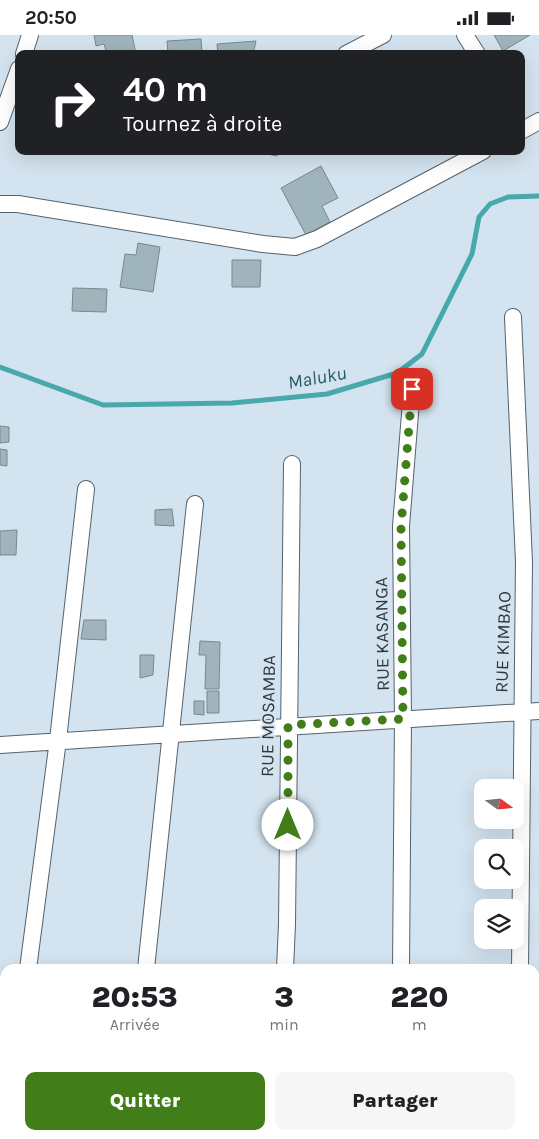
<!DOCTYPE html>
<html lang="fr">
<head>
<meta charset="utf-8">
<style>
  :root { --surface:#fff; --page:#f6f6f6; --text:#202124; --muted:#757577; --accent:#417e1a }
  body { margin:0; font-family:Karla,sans-serif; background:var(--page); color:var(--text); height:100vh; display:flex; flex-direction:column; font-size:19px; white-space:nowrap }
  * { box-sizing:border-box; margin:0 }
  p { font-size:16px; color:var(--muted) }
  .icon { flex:none; width:28px; height:28px; fill:none; stroke:currentColor; stroke-width:2; stroke-linecap:round; stroke-linejoin:round }
  .map { position:relative; flex:1; overflow:hidden }
  .details { position:absolute; left:0px; top:929px; width:540px; height:176px; display:flex; flex-direction:column; background:var(--surface); border-radius:15px 15px 0 0; box-shadow:0 5px 20px #0002 }
  .details>* { flex:none }
  .guide { position:absolute; left:15px; top:15px; width:510px; height:105px; border-radius:10px; box-shadow:0 5px 20px #0002; background:#202124; color:#fff; overflow:hidden }
  .needle { width:32px; rotate:105deg }
  .tools { position:absolute; left:474px; top:744px; display:grid; gap:10px }
  .tools a { display:grid; place-items:center; width:50px; height:50px; border-radius:10px; background:var(--surface); box-shadow:0 5px 20px #0002; font-size:25px }
  .pin { position:absolute; display:grid; place-items:center; width:42px; height:42px; color:#fff; margin:-21px; border-radius:10px; box-shadow:0 2px 8px #0006 }
  .me { position:absolute; width:55px; margin:-28px; rotate:0deg; stroke-linejoin:round; filter:drop-shadow(0 0 4px #0008) }
  .turn { display:flex; align-items:center; gap:18px; height:105px; padding:0 25px; font-size:22px }
  .turn .icon { width:65px; height:65px; stroke-width:2.5 }
  .turn b { display:block; font-size:35px; line-height:42px }
  .eta { display:flex; justify-content:space-evenly; align-items:center; height:85px; text-align:center }
  .eta b { font-size:30px; font-weight:800; line-height:35px }
  .button { display:flex; gap:10px; margin-top:auto; padding:10px 25px }
  .button a { flex:1; height:58px; border-radius:10px; background:var(--accent); color:#fff; font-size:20px; font-weight:800; line-height:58px; text-align:center }
  .button a+a { background:var(--page); color:var(--text) }
  .status { display:flex; justify-content:space-between; align-items:center; height:35px; padding:0 25px; background:var(--surface); direction:ltr }
  .status svg { height:14px; fill:currentColor }
  .map>svg:first-child { display:block }
  .lines { fill:none; stroke-linecap:round; stroke-linejoin:round }
  .stream { stroke:#49a8ac; stroke-width:5 }
  .building { fill:#a0b4bb; stroke:#76898f }
  .minor-casing { stroke:#55636d; stroke-width:18 }
  .minor { stroke:#fff; stroke-width:16 }
  .route { stroke:#417e1a; stroke-width:9; stroke-dasharray:0 16.2 }
  .labels { text-anchor:middle; stroke-width:4; stroke-linejoin:round; paint-order:stroke }
  .street-label { font-size:18px; fill:#32383d; stroke:#d3e3ef }
  .water-label { font-size:19px; font-style:italic; fill:#265e60; stroke:#d3e3ef }
</style>
</head>
<body>
<div class="status"><b>20:50</b><svg viewBox="0 0 49 12"><path d="M0 12V9h3v3zM5 12V6h3v6zM10 12V3h3v9zM15 12V0h3v12zM26 1h20v11H26zM47 4h2v5h-2z"/></svg></div>
<div class="map">
<svg width="539" height="1104" viewBox="0 0 539 1104">
  <rect width="100%" height="100%" fill="#d3e3ef"/>
  <g class="lines">
    <path class="stream" d="M0,332l103,38 129,-2 95,-9 70,-21 25,-19 50,-100 7,-37 11,-13 18,-7 31,-1"/>
  </g>
  <path class="building" d="M94,0h38l4,19h-29l-3,-10 -8,2z
    M494,0h36l-27,16z
    M201,4l1,15h-34l-1,-13z
    M256,6l-3,13h-35l-1,-10z
    M252,116h26l-1,5z
    M321,131l17,32 -16,8 8,16 -24,13 -25,-47z
    M138,208l22,4 -7,45 -33,-5 5,-33 11,1z
    M232,225h29l-1,27h-28z
    M73,253l34,1 -1,23 -34,-1z
    M0,391l9,1v15l-9,1z
    M0,414l7,1v16l-7,-1z
    M172,474l2,17 -19,-1v-15z
    M17,495l-1,25h-16v-24z
    M84,585h22v20l-25,-1z
    M200,606l20,1 -1,47h-14l1,-34h-7z
    M140,620h14l-1,20 -13,3z
    M207,656h12v22h-12z
    M194,666h10v14l-10,-1z
    M535,941l4,1v21h-4z"/>
  <g class="lines">
    <g class="minor-casing">
      <path id="minor" d="M465,0l12,19
        M24,19l6,-19
        M346,19l37,-19
        M0,87l19,-53
        M521,96l18,-10
        M0,169h18l245,40 32,3 22,-8 166,-88
        M513,282l11,245 -4,407
        M0,710l539,-34
        M28,934l30,-229 28,-251
        M146,934l49,-465
        M285,934l2,-45 5,-460
        M401,934l2,-250 -2,-193 11,-137
        M0,1090l5,-22
        M272,1104v-4"/>
    </g>
    <use href="#minor" class="minor"/>
  </g>
  <g class="lines">
    <path class="route" d="M288,790v-100l115,-6 -2,-192 11,-138"/>
  </g>
  <g class="labels">
    <g class="street-label">
      <text transform="translate(382 599) rotate(-91)" y="6">RUE KASANGA</text>
      <text transform="translate(503 607) rotate(-88)" y="6">RUE KIMBAO</text>
      <text transform="translate(268 681) rotate(-89)" y="6">RUE MOSAMBA</text>
    </g>
    <g class="water-label">
      <text transform="translate(317 342) rotate(-10)" y="7">Maluku</text>
    </g>
  </g>
</svg>
<div class="tools">
<a><svg class="needle" viewBox="-14 -14 28 28"><path d="M0-13l5 13h-10z" fill="#e53935"/><path d="M0 13l5-13h-10z" fill="#757577"/></svg></a>
<a><svg class="icon" aria-label="search" viewBox="0 0 24 24"><circle cx="10" cy="10" r="6"/><path d="M15 15l6 6"/></svg></a>
<a><svg class="icon" aria-label="layers" viewBox="0 0 24 24"><path d="M12 4l9 5-9 5-9-5zM3 14l9 5 9-5"/></svg></a>
</div>
<div class="pin" style="left:412px;top:354px;background:#d93025"><svg class="icon" aria-label="arrive" viewBox="0 0 24 24"><path d="M6 21V4h12l-3 4 3 4H6"/></svg></div>
<svg class="me" style="left:288px;top:790px" viewBox="-20 -20 40 40"><circle r="19" fill="#fff"/><path d="M0-13L10 11 0 6-10 11z" fill="#417e1a"/></svg>
<div class="guide">
<div class="turn"><svg class="icon" aria-label="right" viewBox="0 0 24 24"><path d="M7 20v-9h11M14 6l5 5-5 5"/></svg><div><b>40 m</b>Tournez à droite</div></div>
</div>
<section class="details">
<div class="eta">
<div><b>20:53</b><p>Arrivée</p></div>
<div><b>3</b><p>min</p></div>
<div><b>220</b><p>m</p></div>
</div>
<div class="button"><a>Quitter</a><a>Partager</a></div>
</section>
</div>
</body>
</html>
